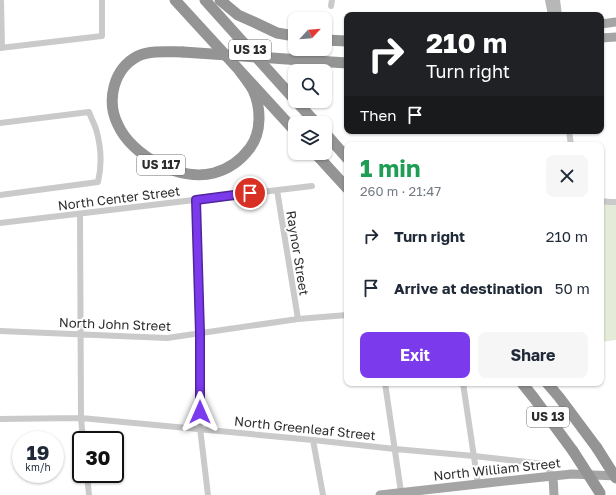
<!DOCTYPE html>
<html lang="en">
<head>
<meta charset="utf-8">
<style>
  :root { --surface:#fff; --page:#f6f6f7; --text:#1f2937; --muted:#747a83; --accent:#7c3aed }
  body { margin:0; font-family:"Golos Text",sans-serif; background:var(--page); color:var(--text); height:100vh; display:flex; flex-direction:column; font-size:15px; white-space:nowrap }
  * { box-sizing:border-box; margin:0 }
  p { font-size:13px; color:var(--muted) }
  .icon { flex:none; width:22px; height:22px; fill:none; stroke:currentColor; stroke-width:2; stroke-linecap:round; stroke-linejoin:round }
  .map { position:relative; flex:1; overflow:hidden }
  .sheet { position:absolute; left:344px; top:142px; width:260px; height:244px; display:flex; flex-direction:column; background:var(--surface); border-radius:8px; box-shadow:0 1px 3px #0004 }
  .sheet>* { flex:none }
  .hud { position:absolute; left:344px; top:12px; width:260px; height:122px; border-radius:8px; box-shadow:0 1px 3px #0004; background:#202124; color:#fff; overflow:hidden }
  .needle { width:26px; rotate:64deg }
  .controls { position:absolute; left:288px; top:12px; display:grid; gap:8px }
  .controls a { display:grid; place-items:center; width:44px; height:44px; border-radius:8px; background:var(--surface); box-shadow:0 1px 3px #0004; font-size:20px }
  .speed { position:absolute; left:12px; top:431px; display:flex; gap:8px; font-size:20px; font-weight:700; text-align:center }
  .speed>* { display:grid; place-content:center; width:52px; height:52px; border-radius:50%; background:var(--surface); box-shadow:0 1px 3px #0004; line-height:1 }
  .speed small { font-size:10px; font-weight:400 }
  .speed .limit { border:2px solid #111; border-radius:6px; background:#fff; color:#111 }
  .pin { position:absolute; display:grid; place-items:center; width:34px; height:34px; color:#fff; margin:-17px; border:2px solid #fff; border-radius:50%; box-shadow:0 1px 4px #0007 }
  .me { position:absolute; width:44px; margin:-22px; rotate:0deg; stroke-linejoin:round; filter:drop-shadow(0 0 3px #0008) }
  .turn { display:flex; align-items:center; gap:14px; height:84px; padding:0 16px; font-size:18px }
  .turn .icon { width:52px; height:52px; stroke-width:2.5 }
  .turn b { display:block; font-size:28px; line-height:34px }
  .then { display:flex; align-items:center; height:38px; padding:0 16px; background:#0003; gap:8px; font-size:15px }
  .round { display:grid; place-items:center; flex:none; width:42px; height:42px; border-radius:8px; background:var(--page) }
  .overview { display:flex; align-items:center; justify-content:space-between; height:68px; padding:0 16px }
  h1 { font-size:24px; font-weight:700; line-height:30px; color:#1e9e55 }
  .button { display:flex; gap:8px; margin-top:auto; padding:8px 16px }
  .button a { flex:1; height:46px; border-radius:8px; background:var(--accent); color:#fff; font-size:16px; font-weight:700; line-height:46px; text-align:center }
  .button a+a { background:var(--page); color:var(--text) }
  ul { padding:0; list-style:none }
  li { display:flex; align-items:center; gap:12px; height:52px; padding:0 16px }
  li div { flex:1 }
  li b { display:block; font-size:15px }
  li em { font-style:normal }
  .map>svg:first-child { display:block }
  .green { fill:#e4ecd9 }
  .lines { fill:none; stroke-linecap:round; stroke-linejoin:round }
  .minor { stroke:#cacaca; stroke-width:6 }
  .secondary { stroke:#b7b7b7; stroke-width:8 }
  .primary { stroke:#a5a5a5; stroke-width:9 }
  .motorway { stroke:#949494; stroke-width:11 }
  .motorway-bridge { stroke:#949494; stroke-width:11 }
  .route-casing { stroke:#51269a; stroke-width:10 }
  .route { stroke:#7c3aed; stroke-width:7 }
  .labels { text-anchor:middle; stroke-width:4; stroke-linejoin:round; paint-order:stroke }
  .shield { fill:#fff; stroke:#6c6c6c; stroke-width:1 }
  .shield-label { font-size:12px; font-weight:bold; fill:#2d2d2d }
  .street-label { font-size:13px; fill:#2d2d2d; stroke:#fff }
</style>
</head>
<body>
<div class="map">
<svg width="616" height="495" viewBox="0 0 616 495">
  <rect width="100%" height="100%" fill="#fff"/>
  <path class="green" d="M616,202v138l-15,2v-139z"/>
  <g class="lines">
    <path class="minor" d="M1,0l1,48
      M331,6l1,-6
      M0,48l102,-12v-36
      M0,123l89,-11c2,6 5,11 7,17 5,17 6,36 2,53l-98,13
      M569,131l2,14
      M277,190l21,129
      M197,200l3,133v95l8,67
      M601,201l9,1h6
      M80,214l1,204 2,22
      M0,223l312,-37
      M0,331l167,7 131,-19 49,-4
      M385,383l16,109
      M463,383l15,101
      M0,419l81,-1 232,22 82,9 79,7 70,8 9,12
      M313,440l10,55
      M87,474l2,21"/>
    <path class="secondary" d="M549,0l3,15
      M556,0l2,15"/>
    <path class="primary" d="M601,24l15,-2
      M601,38l15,-1
      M553,476l1,19
      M380,495l98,-11 94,-10 44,2"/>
    <path class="motorway" d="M175,0l120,131
      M205,0l90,100
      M220,0l18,15 18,8 21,10 18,3
      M325,40l22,1
      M183,52c-14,0 -32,-2 -45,4 -25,13 -32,45 -20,69 14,31 62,57 96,48 15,-4 27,-13 36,-25 12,-16 11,-41 3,-58 -4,-7 -9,-13 -14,-20
      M301,60l46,3
      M296,101l20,22
      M325,133l22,25
      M315,153l32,35
      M522,383l12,15 39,53
      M547,383l12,14 38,51"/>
    <path class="motorway-bridge" d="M183,52l118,8
      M597,448l19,30
      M573,451l27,42"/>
  </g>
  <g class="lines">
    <g class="route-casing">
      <path id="route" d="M200,412v-79l-4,-133 54,-7"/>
    </g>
    <use href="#route" class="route"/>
  </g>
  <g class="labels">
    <g class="shield">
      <rect x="229" y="40" width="42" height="20" rx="3"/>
      <rect x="137" y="155" width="48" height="20" rx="3"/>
      <rect x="527" y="407" width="42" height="20" rx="3"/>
    </g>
    <g class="shield-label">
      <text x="250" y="54">US 13</text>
      <text x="161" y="169">US 117</text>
      <text x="548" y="421">US 13</text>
    </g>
    <g class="street-label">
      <text transform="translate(119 198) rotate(-7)" y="5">North Center Street</text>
      <text transform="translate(298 253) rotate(81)" y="5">Raynor Street</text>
      <text transform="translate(115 324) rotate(2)" y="5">North John Street</text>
      <text transform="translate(305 428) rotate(6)" y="5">North Greenleaf Street</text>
      <text transform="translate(497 469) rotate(-6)" y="5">North William Street</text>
    </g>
  </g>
</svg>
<div class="controls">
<a><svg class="needle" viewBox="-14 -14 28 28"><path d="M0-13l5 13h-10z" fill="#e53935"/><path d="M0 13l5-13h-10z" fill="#747a83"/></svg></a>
<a><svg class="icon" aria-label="search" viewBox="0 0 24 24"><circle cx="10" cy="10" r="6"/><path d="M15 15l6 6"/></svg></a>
<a><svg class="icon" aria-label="layers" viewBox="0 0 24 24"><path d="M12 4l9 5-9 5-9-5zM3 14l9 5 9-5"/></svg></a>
</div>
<div class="speed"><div>19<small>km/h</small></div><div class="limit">30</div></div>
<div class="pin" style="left:250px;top:193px;background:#d93025"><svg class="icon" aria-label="arrive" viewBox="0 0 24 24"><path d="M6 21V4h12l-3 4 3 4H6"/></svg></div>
<svg class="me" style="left:200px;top:412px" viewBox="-20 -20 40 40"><path d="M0-17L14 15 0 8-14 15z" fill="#7c3aed" stroke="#fff" stroke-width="4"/></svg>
<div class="hud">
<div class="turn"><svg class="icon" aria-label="right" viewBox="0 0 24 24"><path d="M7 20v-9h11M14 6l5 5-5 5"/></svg><div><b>210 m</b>Turn right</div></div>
<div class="then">Then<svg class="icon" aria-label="arrive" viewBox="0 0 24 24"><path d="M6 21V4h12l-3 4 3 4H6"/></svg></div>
</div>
<section class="sheet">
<div class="overview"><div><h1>1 min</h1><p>260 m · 21:47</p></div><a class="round"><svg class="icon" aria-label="close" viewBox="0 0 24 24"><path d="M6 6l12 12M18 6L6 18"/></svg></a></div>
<ul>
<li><svg class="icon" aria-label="right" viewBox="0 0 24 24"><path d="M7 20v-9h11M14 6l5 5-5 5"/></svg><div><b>Turn right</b></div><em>210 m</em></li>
<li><svg class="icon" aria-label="arrive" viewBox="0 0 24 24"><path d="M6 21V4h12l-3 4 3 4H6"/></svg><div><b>Arrive at destination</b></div><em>50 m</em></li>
</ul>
<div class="button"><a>Exit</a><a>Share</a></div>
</section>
</div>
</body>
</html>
